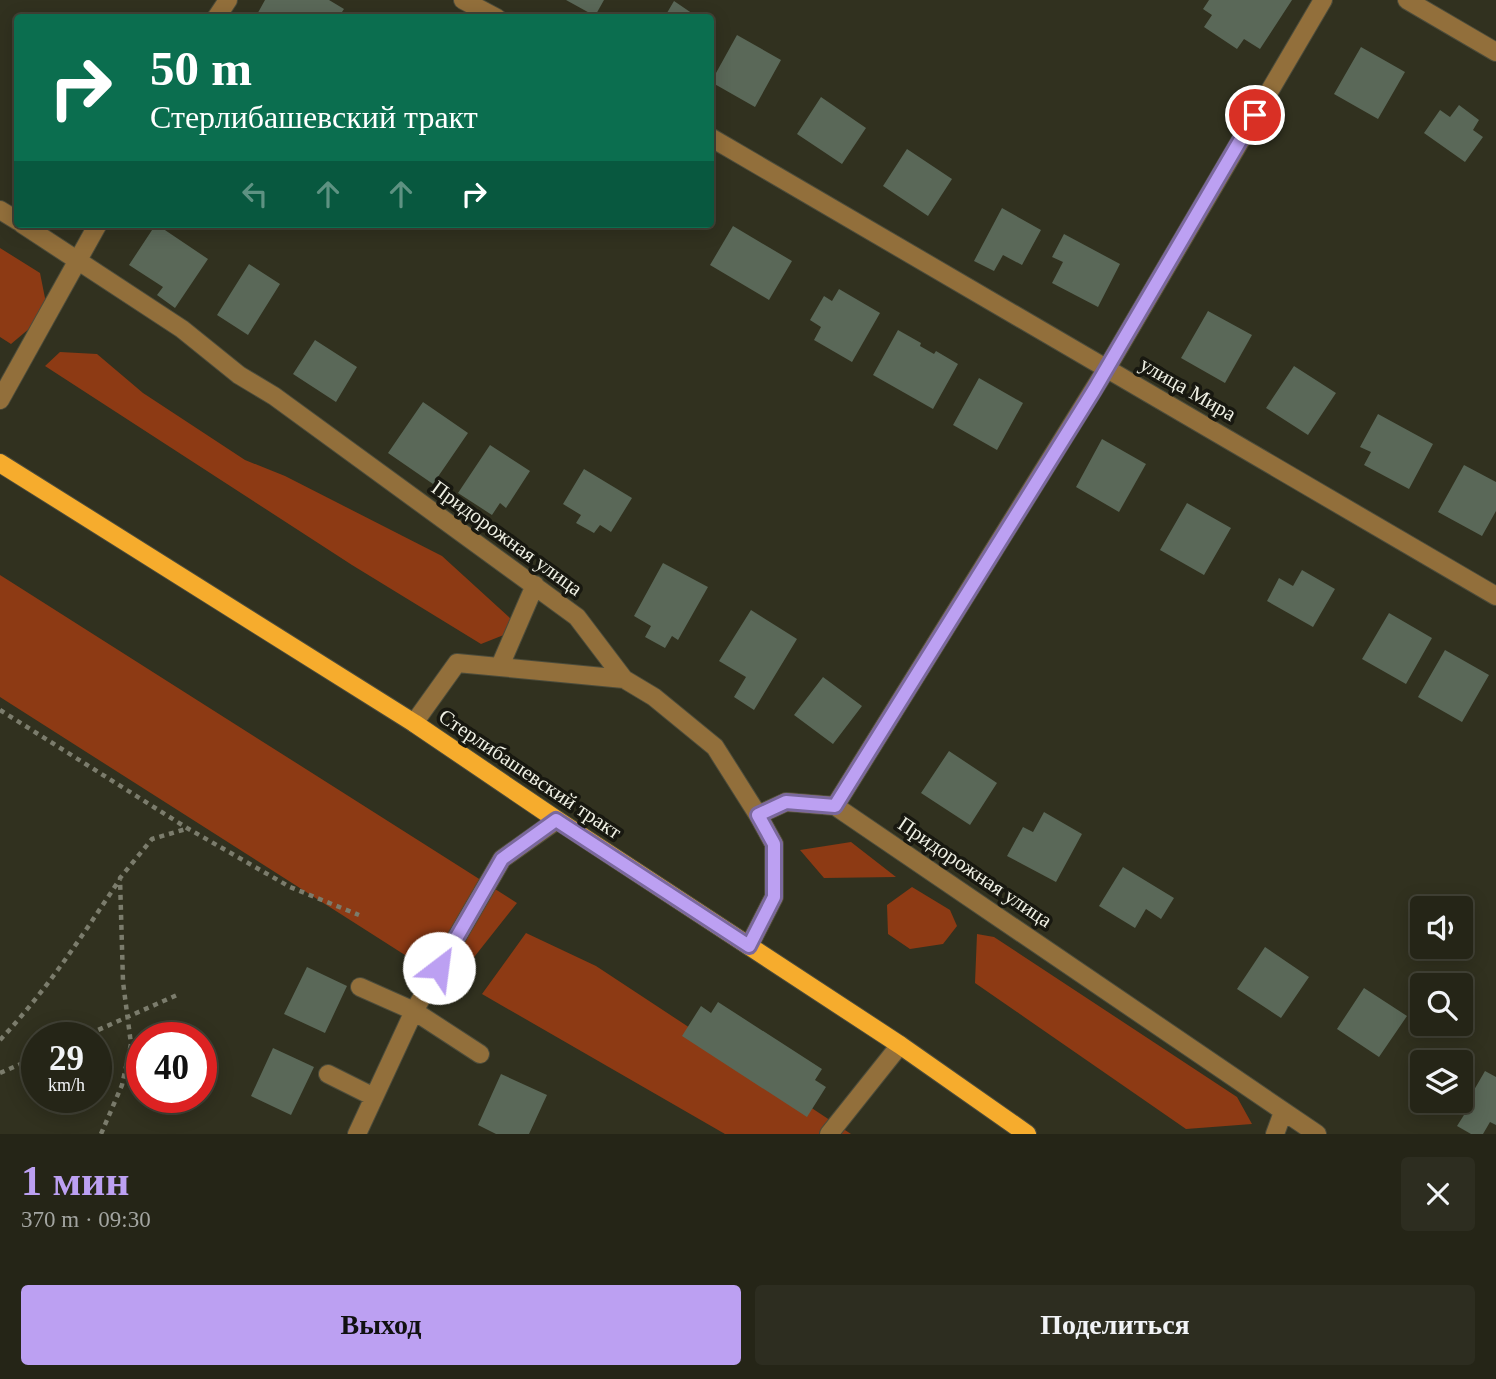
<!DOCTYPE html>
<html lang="ru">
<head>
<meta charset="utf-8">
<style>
  :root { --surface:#252517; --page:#2d2d20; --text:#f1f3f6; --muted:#a3a5a1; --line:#424236; --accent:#bca0f2 }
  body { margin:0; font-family:"Times New Roman",serif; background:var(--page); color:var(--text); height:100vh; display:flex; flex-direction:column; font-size:26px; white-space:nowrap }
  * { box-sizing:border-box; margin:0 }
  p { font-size:23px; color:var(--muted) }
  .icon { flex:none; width:38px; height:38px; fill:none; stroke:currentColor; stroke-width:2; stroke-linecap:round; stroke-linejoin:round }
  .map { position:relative; height:1134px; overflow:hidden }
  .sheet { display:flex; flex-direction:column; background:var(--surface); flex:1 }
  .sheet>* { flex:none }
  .banner { position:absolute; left:14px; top:14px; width:700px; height:214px; border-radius:7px; box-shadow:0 4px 18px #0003,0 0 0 2px var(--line); background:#0b6e4f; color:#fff; overflow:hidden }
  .tools { position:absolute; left:1410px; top:896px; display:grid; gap:14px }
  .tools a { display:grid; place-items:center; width:63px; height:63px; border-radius:7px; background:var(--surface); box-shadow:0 4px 18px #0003,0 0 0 2px var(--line); font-size:35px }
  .speed { position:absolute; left:21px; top:1022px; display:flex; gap:14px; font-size:35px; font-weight:700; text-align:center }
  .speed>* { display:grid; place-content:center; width:91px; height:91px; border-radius:50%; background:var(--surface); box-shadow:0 4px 18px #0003,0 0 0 2px var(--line); line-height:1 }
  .speed small { font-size:18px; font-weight:400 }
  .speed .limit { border:10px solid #d22; background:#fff; color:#111 }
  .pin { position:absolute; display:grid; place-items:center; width:60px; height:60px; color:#fff; margin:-30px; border:4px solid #fff; border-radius:50%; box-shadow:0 2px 7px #0007 }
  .me { position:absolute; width:77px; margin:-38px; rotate:30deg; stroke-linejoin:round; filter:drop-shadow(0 0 5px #0008) }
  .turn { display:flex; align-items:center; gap:24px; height:147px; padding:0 21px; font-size:32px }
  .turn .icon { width:91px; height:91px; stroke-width:2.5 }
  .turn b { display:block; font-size:49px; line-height:60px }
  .lanes { display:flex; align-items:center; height:66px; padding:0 21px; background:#0003; justify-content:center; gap:35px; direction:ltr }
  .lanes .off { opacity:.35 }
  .round { display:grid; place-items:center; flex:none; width:74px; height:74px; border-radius:7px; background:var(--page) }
  .overview { display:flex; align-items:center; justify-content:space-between; height:119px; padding:0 21px }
  h1 { font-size:42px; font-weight:700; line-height:52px; color:var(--accent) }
  .button { display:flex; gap:14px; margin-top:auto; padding:14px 21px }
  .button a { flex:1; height:80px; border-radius:7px; background:var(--accent); color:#111; font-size:28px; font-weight:700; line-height:80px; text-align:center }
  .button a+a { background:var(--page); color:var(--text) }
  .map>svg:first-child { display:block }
  .forest { fill:#8d3a14 }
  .building { fill:#5a6858 }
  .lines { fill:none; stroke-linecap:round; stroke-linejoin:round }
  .minor-casing { stroke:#4c4c3b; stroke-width:20 }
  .major-casing { stroke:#4c4c3b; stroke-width:20 }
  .path { stroke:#7b7c6c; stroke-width:4.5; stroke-dasharray:5 5; stroke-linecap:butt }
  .minor { stroke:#926f3b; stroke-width:18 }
  .major { stroke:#f6ac2d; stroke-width:18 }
  .route-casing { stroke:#7a689d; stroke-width:18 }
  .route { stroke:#bca0f2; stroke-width:12 }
  .labels { text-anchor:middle; stroke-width:7; stroke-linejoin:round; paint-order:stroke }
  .street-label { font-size:21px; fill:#eff0e4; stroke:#181810 }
</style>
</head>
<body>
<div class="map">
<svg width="1496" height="1134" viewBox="0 0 1496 1134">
  <rect width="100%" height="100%" fill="#31311f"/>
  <path class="forest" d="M0,248l40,25 6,30 -16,25 -19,16 -11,-7z
    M60,352l37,2 46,39 102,67 40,16 157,80 79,72 -40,16 -129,-79 -307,-199z
    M0,575l517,328 -65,82 -452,-288z
    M851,842l45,35 -72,1 -24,-28z
    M912,887l38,23 7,16 -14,18 -33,5 -22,-15 -1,-29z
    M526,933l70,33 255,168h-126l-243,-140z
    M977,934l17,3 243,160 15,27 -66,5 -211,-146z"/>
  <path class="building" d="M265,0h64l15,9 -6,9h-83z
    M566,0h38l-9,16z
    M1209,0h83l-32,49 -16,-10 -7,10 -33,-22 8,-12 -9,-6z
    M674,1l25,17h-35z
    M737,35l44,25 -26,47 -44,-25z
    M1361,47l44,25 -27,47 -44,-25z
    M821,97l45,31 -24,36 -45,-30z
    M1459,105l20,15 -6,10 10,7 -18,25 -41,-29 16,-23 10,7z
    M907,149l45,30 -24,37 -45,-30z
    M1002,208l39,22 -19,35 -19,-10 -9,16 -20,-10z
    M156,224l52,35 -33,49 -18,-13 6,-8 -34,-22z
    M733,226l59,35 -23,39 -59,-35z
    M1064,234l56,30 -22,43 -46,-24 11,-21 -11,-5z
    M249,264l31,20 -32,51 -31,-20z
    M839,289l41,24 -28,49 -38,-22 7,-13 -11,-7 14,-24 8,5z
    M1208,311l44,24 -27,48 -44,-25z
    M898,330l23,13 -1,3 14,8 2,-3 22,13 -25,45 -60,-34z
    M315,340l42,27 -21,35 -43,-28z
    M1294,366l42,27 -28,42 -42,-27z
    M979,378l44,25 -26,47 -44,-25z
    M423,402l45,31 -35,51 -45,-31z
    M1378,414l55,30 -24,45 -45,-24 7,-13 -11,-5z
    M1102,439l44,25 -27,48 -43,-25z
    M490,445l40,26 -24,37 -6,-5 -8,12 -34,-22z
    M1464,465l32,17v29l-14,25 -44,-24z
    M584,469l48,29 -21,34 -11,-7 -6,8 -18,-10 5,-8 -18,-11z
    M1187,503l44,25 -27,47 -44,-25z
    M663,563l45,24 -30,53 -6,-4 -7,12 -20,-11 6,-11 -17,-10z
    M1302,570l33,19 -22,38 -46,-26 12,-23 14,8z
    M751,610l46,29 -43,71 -20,-13 12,-20 -27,-16z
    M1389,613l43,25 -26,46 -44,-25z
    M1445,650l44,25 -27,47 -44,-25z
    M823,677l39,29 -29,38 -39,-29z
    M949,751l48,32 -27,42 -49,-32z
    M1044,812l38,22 -26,48 -49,-26 16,-29 10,5z
    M1123,867l51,31 -13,21 -15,-10 -11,19 -36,-22z
    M1265,947l44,30 -28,41 -44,-29z
    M307,967l40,19 -22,47 -41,-19z
    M1364,988l43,28 -28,41 -42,-28z
    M718,1002l104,67 -7,11 11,7 -19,30 -125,-81 19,-30 10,7z
    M273,1048l41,19 -23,48 -40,-19z
    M1485,1071l11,6v48l-6,-3 -7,12h-12l-14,-8 12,-19 -12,-6h4l8,-14 5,3z
    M501,1074l46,21 -18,39h-33l-18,-9z"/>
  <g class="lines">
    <g class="minor-casing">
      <path id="minor" d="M463,0l34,18
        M1407,0l89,52
        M216,18l12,-18
        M710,137l786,459
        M0,210l18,11
        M22,224l160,105 57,46 35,21 303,221 47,62 30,18 61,50 43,68 28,-13 49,4 482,328
        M0,400l98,-176
        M500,666l35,-81
        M414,723l43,-60 167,16
        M835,806l272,-438 216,-368
        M749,946l25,-49v-53l-16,-29
        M360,987l54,24 66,43
        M328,1074l46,23
        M357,1134l57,-123 88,-152 55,-39
        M829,1134l71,-89
        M1275,1134l8,-22"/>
    </g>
    <g class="major-casing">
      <path id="major" d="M0,463l414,260 143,97 343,225 127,89"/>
    </g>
    <path class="path" d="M0,710l187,118 103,59 69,28
      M80,1038l97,-43
      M0,1040c47,-50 82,-104 120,-161
      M0,1073l37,-16
      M101,1134l21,-49 9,-41 -8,-62 -3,-104 32,-39 34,-10"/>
    <use href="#minor" class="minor"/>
    <use href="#major" class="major"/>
  </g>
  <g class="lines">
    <g class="route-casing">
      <path id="route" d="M439,968l63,-109 54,-39 193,126 25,-49v-53l-16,-29 28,-13 49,4 259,-416 161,-275"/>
    </g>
    <use href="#route" class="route"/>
  </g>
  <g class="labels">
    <g class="street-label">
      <text transform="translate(1188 389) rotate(30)" y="7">улица Мира</text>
      <text transform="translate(507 538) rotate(36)" y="7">Придорожная улица</text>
      <text transform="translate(530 774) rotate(34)" y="7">Стерлибашевский тракт</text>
      <text transform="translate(975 872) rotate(34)" y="7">Придорожная улица</text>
    </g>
  </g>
</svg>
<div class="tools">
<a><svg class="icon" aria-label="sound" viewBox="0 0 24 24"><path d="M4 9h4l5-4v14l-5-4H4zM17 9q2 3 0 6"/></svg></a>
<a><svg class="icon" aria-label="search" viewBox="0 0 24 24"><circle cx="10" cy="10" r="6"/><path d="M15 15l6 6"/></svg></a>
<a><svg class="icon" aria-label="layers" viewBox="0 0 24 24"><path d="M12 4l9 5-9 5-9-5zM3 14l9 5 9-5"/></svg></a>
</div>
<div class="speed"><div>29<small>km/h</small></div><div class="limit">40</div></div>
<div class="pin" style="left:1255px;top:115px;background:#d93025"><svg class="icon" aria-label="arrive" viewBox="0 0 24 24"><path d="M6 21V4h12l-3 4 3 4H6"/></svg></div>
<svg class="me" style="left:439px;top:968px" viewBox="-20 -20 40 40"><circle r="19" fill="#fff"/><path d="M0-13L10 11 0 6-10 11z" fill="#bca0f2"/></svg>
<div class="banner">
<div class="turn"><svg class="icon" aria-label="right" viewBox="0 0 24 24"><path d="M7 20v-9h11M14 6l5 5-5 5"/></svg><div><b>50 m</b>Стерлибашевский тракт</div></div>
<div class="lanes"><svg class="icon off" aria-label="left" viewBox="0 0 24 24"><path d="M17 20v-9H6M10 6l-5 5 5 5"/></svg><svg class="icon off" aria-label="ahead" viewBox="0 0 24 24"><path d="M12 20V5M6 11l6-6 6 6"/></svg><svg class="icon off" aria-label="ahead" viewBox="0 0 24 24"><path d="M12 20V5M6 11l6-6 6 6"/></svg><svg class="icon" aria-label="right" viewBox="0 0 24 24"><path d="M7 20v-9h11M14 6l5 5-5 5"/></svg></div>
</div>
</div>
<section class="sheet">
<div class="overview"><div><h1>1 мин</h1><p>370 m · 09:30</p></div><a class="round"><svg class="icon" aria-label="close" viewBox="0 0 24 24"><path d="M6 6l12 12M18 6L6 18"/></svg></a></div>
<div class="button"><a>Выход</a><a>Поделиться</a></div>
</section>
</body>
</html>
